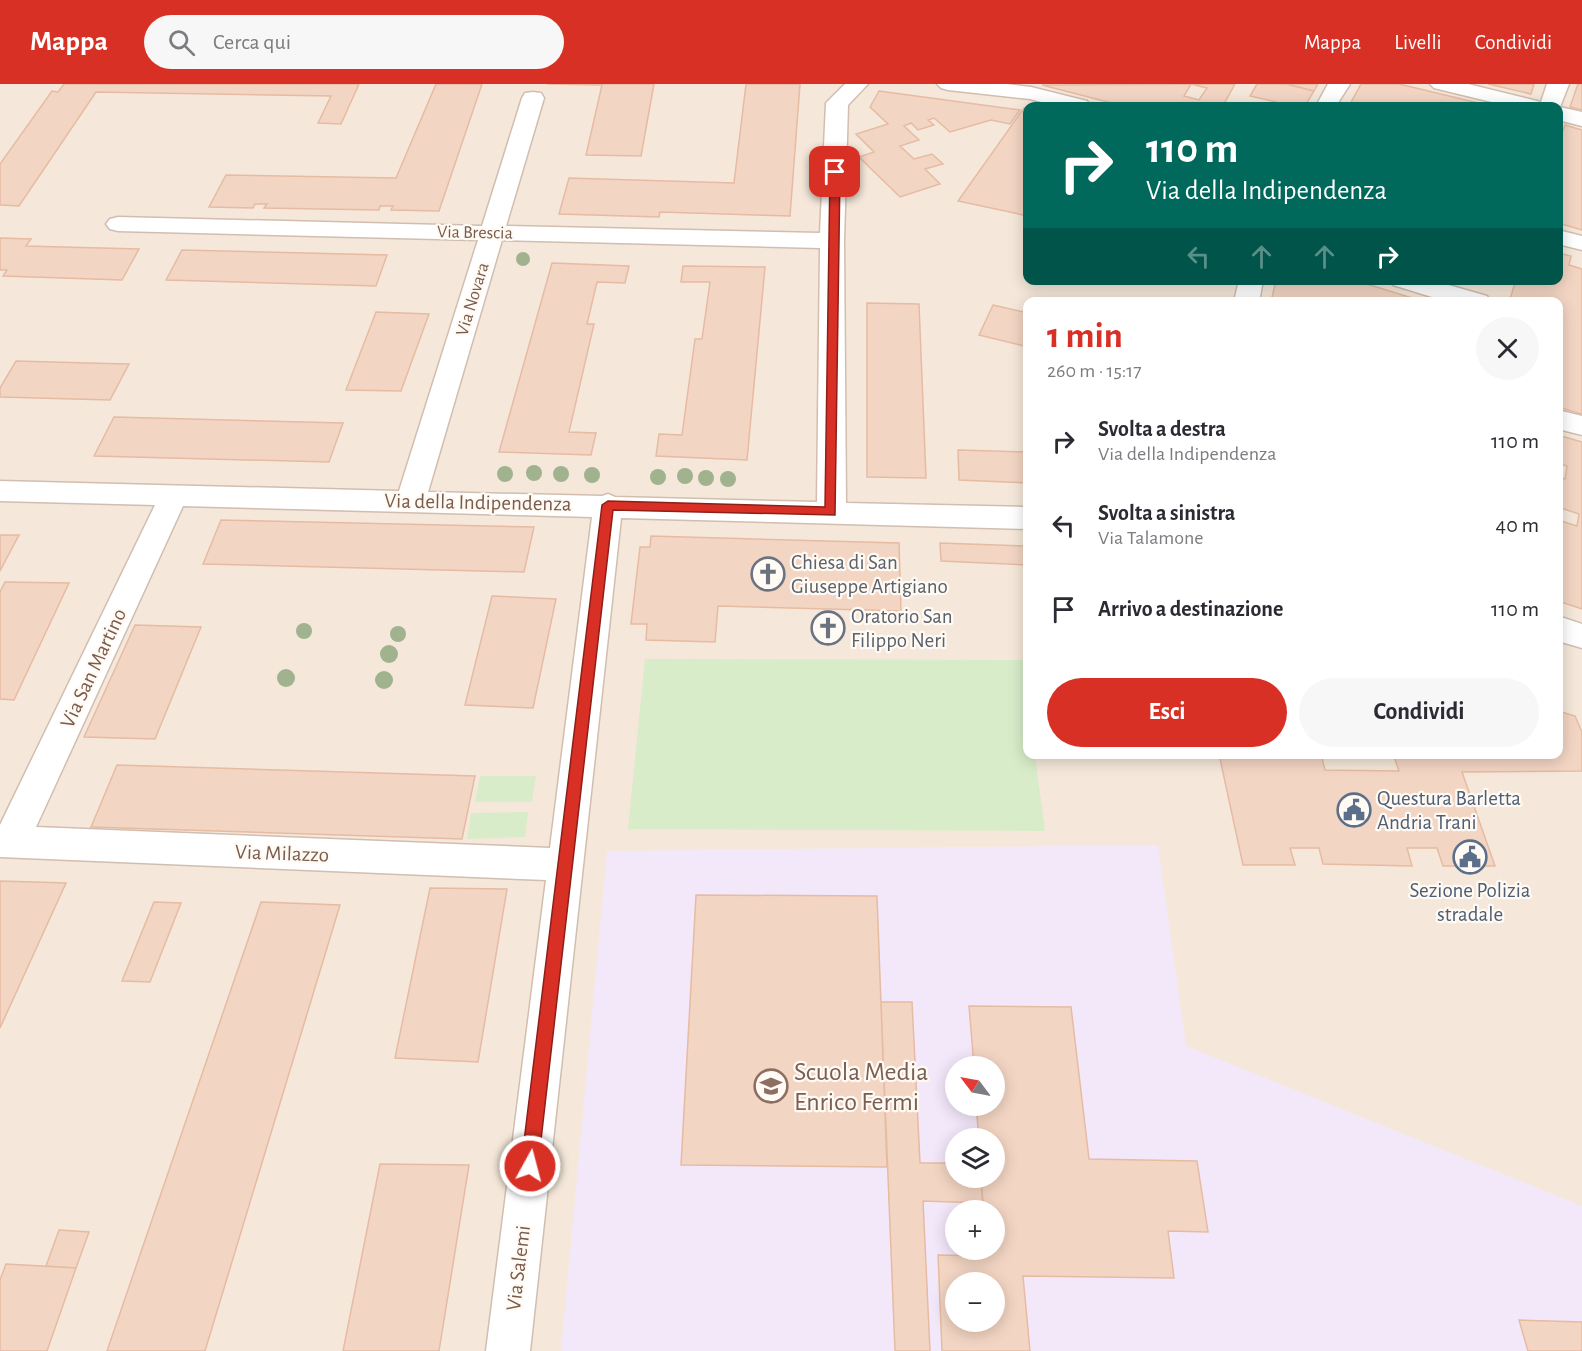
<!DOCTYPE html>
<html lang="it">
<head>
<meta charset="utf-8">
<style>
  :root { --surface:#fff; --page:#f7f7f7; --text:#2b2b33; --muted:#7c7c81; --accent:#d93025 }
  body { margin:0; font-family:"Alegreya Sans",sans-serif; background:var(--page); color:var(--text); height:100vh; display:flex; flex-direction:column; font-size:22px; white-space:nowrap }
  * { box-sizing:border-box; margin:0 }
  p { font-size:20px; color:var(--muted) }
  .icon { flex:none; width:33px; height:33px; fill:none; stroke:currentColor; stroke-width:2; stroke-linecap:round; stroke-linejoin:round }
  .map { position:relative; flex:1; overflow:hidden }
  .side { position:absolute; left:1023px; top:213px; width:540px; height:462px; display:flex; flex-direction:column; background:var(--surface); border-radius:12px; box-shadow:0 3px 15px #0003 }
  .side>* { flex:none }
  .guide { position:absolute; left:1023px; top:18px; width:540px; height:183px; border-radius:12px; box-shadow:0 3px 15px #0003; background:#00695c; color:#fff; overflow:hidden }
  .needle { width:39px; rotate:302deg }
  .tools { position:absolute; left:945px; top:972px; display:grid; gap:12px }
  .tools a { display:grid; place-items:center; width:60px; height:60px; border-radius:50%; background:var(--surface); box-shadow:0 3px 15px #0003; font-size:30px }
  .pin { position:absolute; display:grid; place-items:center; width:51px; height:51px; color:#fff; margin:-26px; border-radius:12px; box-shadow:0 3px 9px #0006 }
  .me { position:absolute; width:66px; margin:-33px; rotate:7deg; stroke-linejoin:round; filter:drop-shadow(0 0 4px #0008) }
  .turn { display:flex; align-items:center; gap:21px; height:126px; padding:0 24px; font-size:27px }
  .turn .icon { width:78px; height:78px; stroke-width:2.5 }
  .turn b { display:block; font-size:42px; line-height:51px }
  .lanes { display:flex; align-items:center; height:57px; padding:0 24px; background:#0003; justify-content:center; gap:30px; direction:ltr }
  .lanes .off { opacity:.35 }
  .round { display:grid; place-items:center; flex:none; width:63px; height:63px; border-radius:32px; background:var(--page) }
  .headline { display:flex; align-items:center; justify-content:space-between; height:102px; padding:0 24px }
  h1 { font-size:36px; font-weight:600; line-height:45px; color:var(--accent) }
  .button { display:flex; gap:12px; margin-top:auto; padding:12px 24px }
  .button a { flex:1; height:69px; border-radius:36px; background:var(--accent); color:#fff; font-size:24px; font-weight:600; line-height:69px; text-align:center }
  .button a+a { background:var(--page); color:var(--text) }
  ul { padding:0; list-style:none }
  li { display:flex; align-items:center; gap:18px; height:84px; padding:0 24px }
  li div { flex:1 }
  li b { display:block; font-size:22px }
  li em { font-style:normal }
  header { display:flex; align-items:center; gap:36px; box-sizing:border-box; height:84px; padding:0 30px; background:var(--accent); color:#fff }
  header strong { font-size:28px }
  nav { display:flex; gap:33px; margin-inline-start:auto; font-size:21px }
  .search { width:420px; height:54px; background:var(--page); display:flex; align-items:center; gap:15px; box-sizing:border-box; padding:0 21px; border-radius:33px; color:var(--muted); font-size:22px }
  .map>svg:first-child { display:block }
  .residential { fill:#f5e8da; fill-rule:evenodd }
  .education { fill:#f3e8fa; fill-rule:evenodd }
  .green { fill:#d8ecc9 }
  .building { fill:#f3d5c3; stroke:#e6bba3; stroke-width:1.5; fill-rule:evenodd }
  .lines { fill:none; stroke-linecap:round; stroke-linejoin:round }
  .street-casing { stroke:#d1beb0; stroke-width:3 }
  .street { fill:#fff; fill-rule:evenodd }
  .tree { fill:#a0b28e }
  .route { fill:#d93025; stroke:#8d1f18; stroke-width:1.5 }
  .labels { text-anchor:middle; stroke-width:4.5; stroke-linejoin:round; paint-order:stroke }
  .far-street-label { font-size:18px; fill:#7a5c4d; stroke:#fffaf3 }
  .street-label { font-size:21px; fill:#7a5c4d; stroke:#fffaf3 }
  .worship-label { font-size:21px; fill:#5b616d; stroke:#fffaf3; text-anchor:start }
  .service-label { font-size:21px; fill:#4e5e75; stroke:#fffaf3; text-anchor:start }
  .near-education-label { font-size:26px; fill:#785e54; stroke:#fffaf3; text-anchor:start }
</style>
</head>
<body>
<header>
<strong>Mappa</strong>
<div class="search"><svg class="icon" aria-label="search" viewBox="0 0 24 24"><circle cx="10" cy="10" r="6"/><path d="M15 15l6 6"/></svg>Cerca qui</div>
<nav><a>Mappa</a><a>Livelli</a><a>Condividi</a></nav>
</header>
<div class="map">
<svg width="1582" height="1267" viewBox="0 0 1582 1267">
  <rect width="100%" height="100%" fill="#fdf6ec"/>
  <path class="residential" d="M0,0h1582v1267h-1582zM1028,22h530v174h-530zM1028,218h530v452h-530zM956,982h38v40h-38zM956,1054h38v40h-38zM956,1126h38v40h-38zM956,1198h38v40h-38z"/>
  <path class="education" d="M1158,761l28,201 396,160v145h-1021l46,-500zM956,982h38v40h-38zM956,1054h38v40h-38zM956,1126h38v40h-38zM956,1198h38v40h-38z"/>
  <path class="green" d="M645,575l378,1 5,34v60l7,1 10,76 -417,-2z
    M480,692h56l-4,26h-57z
    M528,728l-3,25 -58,2 4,-26z"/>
  <path class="building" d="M64,0h295l-18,40 -23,-1 13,-27 -235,-4 -77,114 -19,-1v-41l52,-73 6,1z
    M436,0h46l-43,127 -48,-1 2,-4h-13l-1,4 -115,-2 3,-4h-12l-2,4 -44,-1 17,-32 170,3z
    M547,0h107l-13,72 -55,-1 16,-70z
    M746,0h54l-10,132 -130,-4 -1,5 -100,-3 10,-36 165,5z
    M1235,0l-11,20 15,2h-116l-81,-21zM1191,0l16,4 -8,12 -15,-4z
    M1257,0h29l28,7 -9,15h-32l3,-4 -26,-6z
    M1287,0h31l-4,7z
    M1361,0h38l92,22h-142z
    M1488,0h46l-3,10z
    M1578,0h4v26l-12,-3z
    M879,7l141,19 -10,14 -19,-4 -41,12 -16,-14 -6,2 6,5 -16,5 -7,-7 -7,3 15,14 -19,6 14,13 18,-5 11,10 -18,5 15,15 -40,13 -41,-40 15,-5 -18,-18 32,-10 -18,-17z
    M1024,24l4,1v107l-70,-15z
    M1565,41l17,5v100l-24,-7v-79z
    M0,154l31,1 -5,7 113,3 -17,31 -119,-4 4,-6h-7z
    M182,166l205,5 -11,31 -210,-6z
    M1558,169l13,3 -2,9 13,4v145l-24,-7v-105h-49l6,-19 -3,-3h46z
    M552,179l77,3 -4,17 -28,-1 -10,42h7l-25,108 27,1 -5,22 -92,-3z
    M683,182l82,1 -18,193 -91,-4 3,-22 23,1 13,-96h7l8,-57h-29z
    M1276,196h78l71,22h-154z
    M867,219l52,1 7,174 -59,-1z
    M993,221l35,8v34l-49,-12z
    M376,228l53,2 -28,77 -55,-1z
    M16,277l72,2 41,1 -19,36 -110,-3v-9z
    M114,333l229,6 -14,39 -235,-6z
    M1558,351l24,7v167l-24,-8v-81l19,6 2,-12 -21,-7v-30l7,2 2,-13 -9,-3z
    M958,366l70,2v31l-69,-3z
    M221,436l313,7 -10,45 -321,-8z
    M0,451h19l-19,36z
    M651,452l248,7 2,68 -183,-5 -3,36 -69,-2 1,-16h-16l9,-77h10z
    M940,459l85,3 1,19 -85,-4z
    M5,498l64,1 -55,117 -14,-1v-107z
    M492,512l64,3 -23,109 -68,-3z
    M135,541l66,2 -46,112 -71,-2z
    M1558,627l17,5 7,16v39l-120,1 33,94h-52l-6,-18h-30l5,18 -89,-2 -4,-16h-29l5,17h-52l-24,-111h102l4,16 74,1 -6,-17h165z
    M117,681l358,11 -13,63 -371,-12z
    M0,797l66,2 -66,145z
    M430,804l77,1 -29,173 -83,-4z
    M696,811l181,1 10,271 -206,-2z
    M154,818l27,1 -31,79 -28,-1z
    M261,818l79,3 -135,446h-98z
    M881,918h31l8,161h36v15h25l2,25 -60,-2 7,150h-35z
    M969,922l102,1 18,152 108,2 11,71 -40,-1 6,47 -151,-2 7,75h-88l-4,-96 48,1v-6h8v-40h-11l-2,-32h13v-40h-15l-3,-32h18v-40h-20zM956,1198h38v40h-38z
    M380,1080l89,1 -30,186h-96z
    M59,1146l30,2 -13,36 -30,-2z
    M6,1180l70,4 -29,83h-47v-71z
    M1519,1236l63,2v29h-54z"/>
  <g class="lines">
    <g class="street-casing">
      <path id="street" d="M845,0h23l-20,21 -4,136 2,262 182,4v22l-407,-11 -91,833h-44l60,-471 -546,-23v-32l155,-320 -155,-4v-20l399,10 79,-251 -360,-9 -8,-2 -4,-5 4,-5 8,-2 364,9 40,-128 3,-5 8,-1 8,1 3,5 -38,128 314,7 6,-130zM502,156l318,8 -3,254 -202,-5 -7,-3 -6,2 -174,-4zM183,422l409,11 -42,331 -514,-21z
        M937,0h70l24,3 56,14 3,5h-33l-27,-7 -82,-9 -7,-2z
        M1328,0h22l-14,22h-20z
        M1430,0h38l73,18 6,-18h22l-9,23 22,5v14l-24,-6v-14h-50l-74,-18z
        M1558,146l24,6v14l-24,-6z
        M1239,196h24l-4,22h-25z
        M1390,196h41l56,16 3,6h-42l-55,-17z
        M1558,326l24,6v19l-24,-6z
        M1558,532l24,8v24l-24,-7z"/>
    </g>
    <use href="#street" class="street"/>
  </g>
  <g class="tree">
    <circle cx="523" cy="175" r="7"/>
    <circle cx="534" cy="389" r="8"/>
    <circle cx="505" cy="390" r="8"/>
    <circle cx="561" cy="390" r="8"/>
    <circle cx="592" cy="391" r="8"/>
    <circle cx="685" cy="392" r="8"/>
    <circle cx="658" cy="393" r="8"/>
    <circle cx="706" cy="394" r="8"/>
    <circle cx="728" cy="395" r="8"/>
    <circle cx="304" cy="547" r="8"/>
    <circle cx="398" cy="550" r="8"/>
    <circle cx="389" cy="570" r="9"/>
    <circle cx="286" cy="594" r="9"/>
    <circle cx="384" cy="596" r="9"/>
  </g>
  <path class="route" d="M835,85l5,3 -5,343 -222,-5 -75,656 -2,6 -6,2 -6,-2 -3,-6 81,-661 6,-4 217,6 5,-335z"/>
  <defs>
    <g id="church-ring" transform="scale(1.725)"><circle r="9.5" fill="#fffaf3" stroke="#6b7280" stroke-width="1.5"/><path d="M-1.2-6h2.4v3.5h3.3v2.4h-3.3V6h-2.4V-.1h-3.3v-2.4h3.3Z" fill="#6b7280"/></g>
    <g id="civic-ring" transform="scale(1.725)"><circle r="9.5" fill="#fffaf3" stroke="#5c6f8a" stroke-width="1.5"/><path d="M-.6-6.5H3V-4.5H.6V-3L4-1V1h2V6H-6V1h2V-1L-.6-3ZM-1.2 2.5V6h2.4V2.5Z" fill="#5c6f8a"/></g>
    <g id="school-ring" transform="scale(1.725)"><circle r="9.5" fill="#fffaf3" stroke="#8d6e63" stroke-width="1.5"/><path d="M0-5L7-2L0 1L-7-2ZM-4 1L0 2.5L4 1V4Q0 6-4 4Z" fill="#8d6e63"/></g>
  </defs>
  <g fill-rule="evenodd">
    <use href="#church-ring" x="768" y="490"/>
    <use href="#church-ring" x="828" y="544"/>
    <use href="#civic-ring" x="1354" y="726"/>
    <use href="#civic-ring" x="1470" y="773"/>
    <use href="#school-ring" x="771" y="1002"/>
  </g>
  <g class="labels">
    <g class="far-street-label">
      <text transform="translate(475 148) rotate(1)" y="6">Via Brescia</text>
      <text transform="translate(472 215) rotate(-73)" y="6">Via Novara</text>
    </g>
    <g class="street-label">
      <text transform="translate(478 418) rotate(1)" y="7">Via della Indipendenza</text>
      <text transform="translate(93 584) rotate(-65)" y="7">Via San Martino</text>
      <text transform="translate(282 769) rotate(2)" y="7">Via Milazzo</text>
      <text transform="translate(518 1184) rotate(-83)" y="7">Via Salemi</text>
    </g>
    <g class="worship-label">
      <text x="791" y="485">Chiesa di San<tspan x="791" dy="24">Giuseppe Artigiano</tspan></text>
      <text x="851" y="539">Oratorio San<tspan x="851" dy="24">Filippo Neri</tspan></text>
    </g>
    <g class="service-label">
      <text x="1377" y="721">Questura Barletta<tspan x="1377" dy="24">Andria Trani</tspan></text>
      <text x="1470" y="813" text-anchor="middle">Sezione Polizia<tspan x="1470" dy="24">stradale</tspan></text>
    </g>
    <g class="near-education-label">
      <text x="794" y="996">Scuola Media<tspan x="794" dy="30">Enrico Fermi</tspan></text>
    </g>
  </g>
</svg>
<div class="tools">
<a><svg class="needle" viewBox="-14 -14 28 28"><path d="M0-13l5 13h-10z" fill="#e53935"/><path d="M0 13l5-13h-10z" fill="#7c7c81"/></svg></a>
<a><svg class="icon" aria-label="layers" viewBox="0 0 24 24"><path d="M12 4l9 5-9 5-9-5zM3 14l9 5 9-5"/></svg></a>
<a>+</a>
<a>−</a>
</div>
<div class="pin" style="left:835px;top:88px;background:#d93025"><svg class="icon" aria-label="arrive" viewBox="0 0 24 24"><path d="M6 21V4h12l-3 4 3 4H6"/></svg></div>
<svg class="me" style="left:530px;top:1082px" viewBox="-20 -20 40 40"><circle r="17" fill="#d93025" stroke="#fff" stroke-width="3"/><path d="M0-11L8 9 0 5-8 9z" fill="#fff"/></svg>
<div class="guide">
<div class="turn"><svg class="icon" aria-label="right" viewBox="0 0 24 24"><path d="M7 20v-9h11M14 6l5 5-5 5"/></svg><div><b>110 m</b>Via della Indipendenza</div></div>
<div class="lanes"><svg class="icon off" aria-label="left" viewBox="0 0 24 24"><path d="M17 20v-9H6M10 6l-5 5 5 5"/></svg><svg class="icon off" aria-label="ahead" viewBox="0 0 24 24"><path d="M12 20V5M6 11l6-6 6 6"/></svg><svg class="icon off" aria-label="ahead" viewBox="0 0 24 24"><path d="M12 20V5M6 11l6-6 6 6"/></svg><svg class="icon" aria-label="right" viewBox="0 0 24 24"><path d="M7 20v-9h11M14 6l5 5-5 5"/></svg></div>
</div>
<section class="side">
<div class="headline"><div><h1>1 min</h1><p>260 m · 15:17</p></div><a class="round"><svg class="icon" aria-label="close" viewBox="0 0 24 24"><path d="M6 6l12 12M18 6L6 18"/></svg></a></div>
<ul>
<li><svg class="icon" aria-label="right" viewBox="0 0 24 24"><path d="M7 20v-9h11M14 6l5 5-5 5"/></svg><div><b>Svolta a destra</b><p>Via della Indipendenza</p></div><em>110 m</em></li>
<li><svg class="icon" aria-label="left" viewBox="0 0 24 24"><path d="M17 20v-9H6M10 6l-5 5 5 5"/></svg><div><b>Svolta a sinistra</b><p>Via Talamone</p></div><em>40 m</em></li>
<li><svg class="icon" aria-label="arrive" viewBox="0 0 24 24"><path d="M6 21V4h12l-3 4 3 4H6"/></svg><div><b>Arrivo a destinazione</b></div><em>110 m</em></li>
</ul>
<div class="button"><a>Esci</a><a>Condividi</a></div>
</section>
</div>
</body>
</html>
